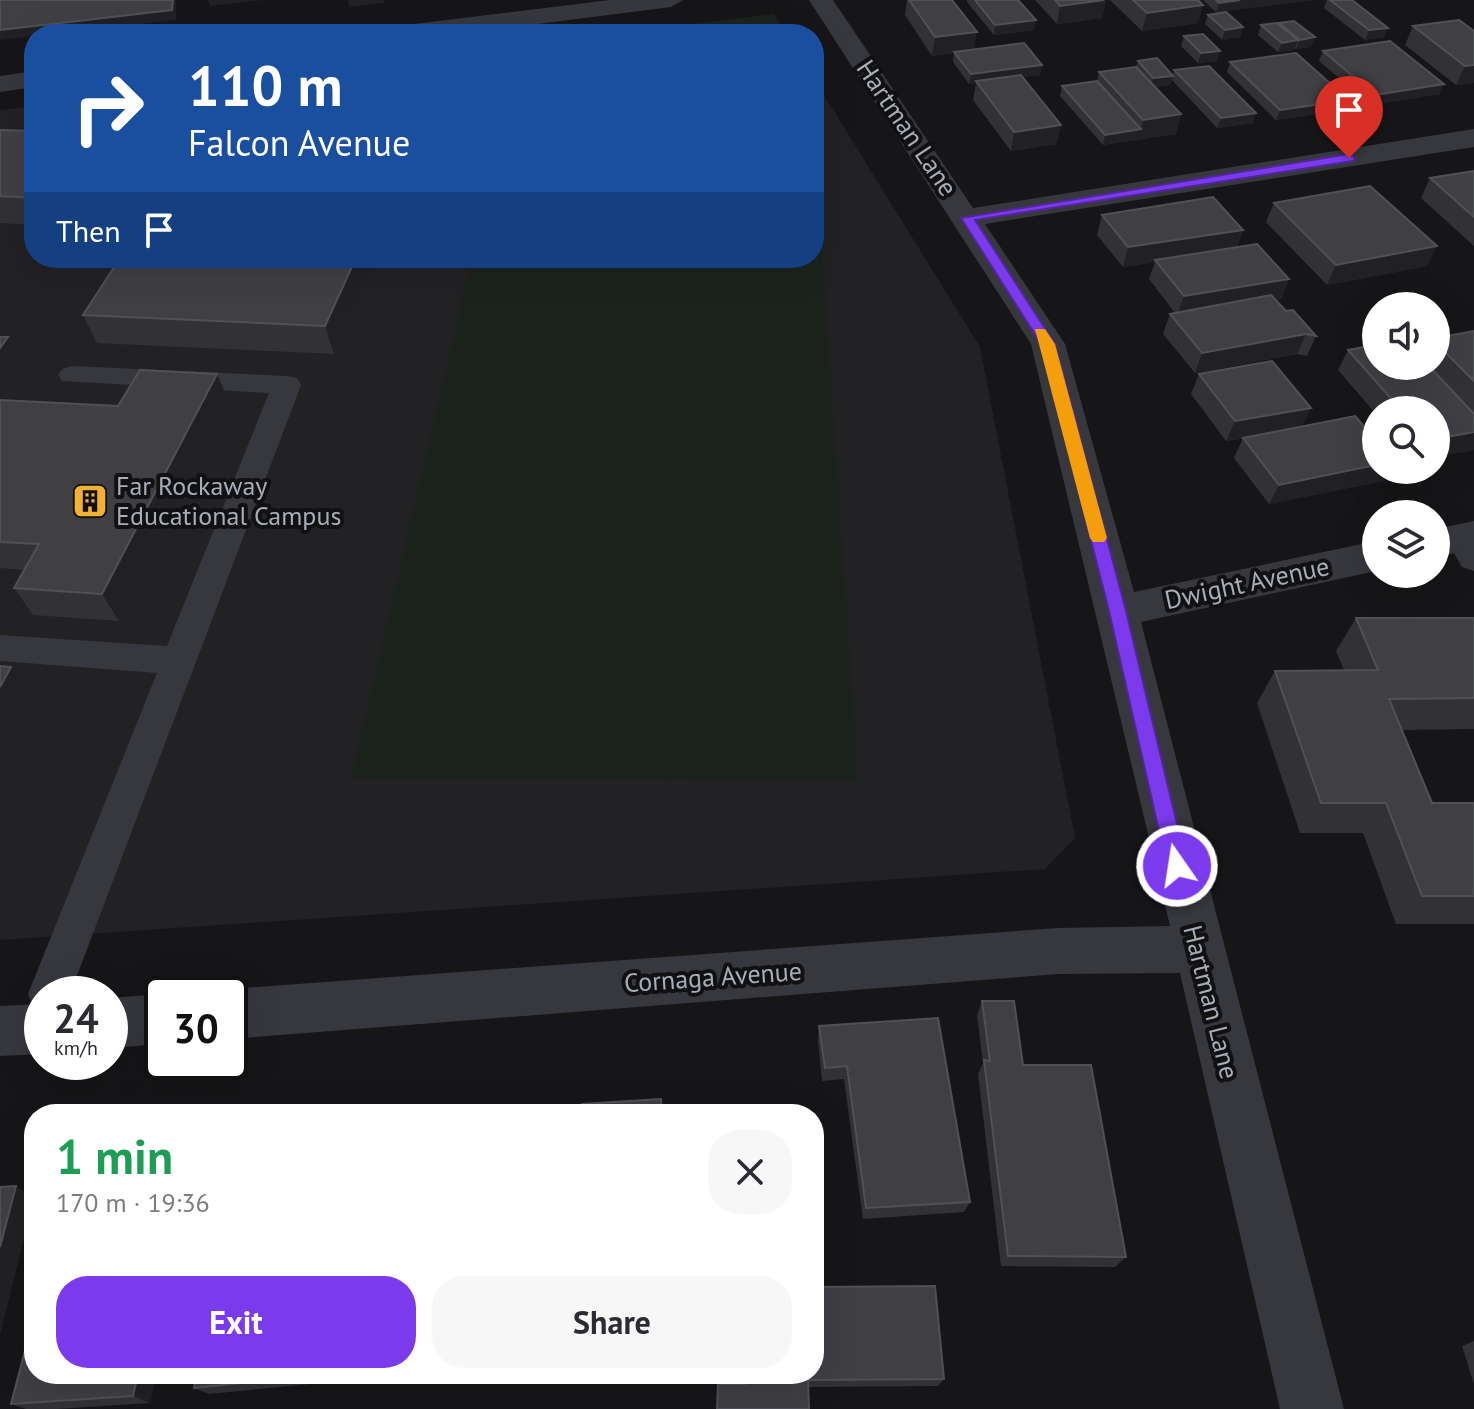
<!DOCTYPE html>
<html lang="en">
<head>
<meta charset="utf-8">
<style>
  :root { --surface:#fff; --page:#f7f7f7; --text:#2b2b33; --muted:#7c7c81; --accent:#7c3aed }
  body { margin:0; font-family:"PT Sans",sans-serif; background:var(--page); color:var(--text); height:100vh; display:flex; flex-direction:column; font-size:30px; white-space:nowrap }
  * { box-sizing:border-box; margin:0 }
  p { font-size:26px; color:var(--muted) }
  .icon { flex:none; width:44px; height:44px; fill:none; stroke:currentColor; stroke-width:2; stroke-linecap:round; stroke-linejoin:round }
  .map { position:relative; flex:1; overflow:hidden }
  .side { position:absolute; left:24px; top:1104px; width:800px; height:280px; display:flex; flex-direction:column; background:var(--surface); border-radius:32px; box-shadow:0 8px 32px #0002 }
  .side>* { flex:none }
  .hud { position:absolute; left:24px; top:24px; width:800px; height:244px; border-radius:32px; box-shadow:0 8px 32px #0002; background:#1a4fa0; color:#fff; overflow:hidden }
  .controls { position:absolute; left:1362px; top:292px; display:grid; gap:16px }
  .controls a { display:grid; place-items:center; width:88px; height:88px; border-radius:50%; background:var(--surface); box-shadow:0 8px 32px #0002; font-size:40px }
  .speed { position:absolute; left:24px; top:976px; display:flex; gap:16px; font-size:40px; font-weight:700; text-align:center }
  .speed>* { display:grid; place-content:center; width:104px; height:104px; border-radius:50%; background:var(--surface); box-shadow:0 8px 32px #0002; line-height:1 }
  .speed small { font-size:20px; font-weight:400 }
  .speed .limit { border:4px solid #111; border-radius:12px; background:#fff; color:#111 }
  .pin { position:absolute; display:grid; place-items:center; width:68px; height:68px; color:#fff; margin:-82px -34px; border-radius:50% 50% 50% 0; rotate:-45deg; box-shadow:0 0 8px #0007 }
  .pin .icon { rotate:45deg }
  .me { position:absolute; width:88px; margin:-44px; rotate:347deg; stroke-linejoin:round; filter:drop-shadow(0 0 6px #0008) }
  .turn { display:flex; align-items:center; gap:28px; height:168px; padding:0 32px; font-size:36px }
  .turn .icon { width:104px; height:104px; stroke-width:2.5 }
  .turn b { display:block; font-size:56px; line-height:68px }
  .then { display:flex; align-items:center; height:76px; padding:0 32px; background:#0003; gap:16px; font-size:30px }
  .round { display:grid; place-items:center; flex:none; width:84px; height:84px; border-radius:32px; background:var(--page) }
  .summary { display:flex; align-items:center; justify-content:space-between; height:136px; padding:0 32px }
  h1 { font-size:48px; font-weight:700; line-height:60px; color:#1e9e55 }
  .button { display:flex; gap:16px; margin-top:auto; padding:16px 32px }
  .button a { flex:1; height:92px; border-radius:32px; background:var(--accent); color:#fff; font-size:32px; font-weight:700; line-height:92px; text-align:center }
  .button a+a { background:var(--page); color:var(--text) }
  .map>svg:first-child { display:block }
  .built { fill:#222225 }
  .green { fill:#1c231d }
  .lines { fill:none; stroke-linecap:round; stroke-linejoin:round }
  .service { fill:#37383d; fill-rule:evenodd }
  .minor { fill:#37383d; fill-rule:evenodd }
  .wall { fill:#323236 }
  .shaded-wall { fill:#212124 }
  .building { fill:#3f3f44; stroke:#4f5156; stroke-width:2 }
  .route { fill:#7c3aed; stroke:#51269a; stroke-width:2 }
  .slow { fill:#f59e0b }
  .labels { text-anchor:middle; stroke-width:8; stroke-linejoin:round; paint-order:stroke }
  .street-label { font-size:26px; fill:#a8adb8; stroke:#111113 }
  .poi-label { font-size:26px; fill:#a8adb8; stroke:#111113; text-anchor:start }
</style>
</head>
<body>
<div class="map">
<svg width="1474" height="1409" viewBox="0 0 1474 1409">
  <rect width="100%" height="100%" fill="#161618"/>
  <path class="built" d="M814,79l166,268 95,491 -30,31 -1045,71v-830l34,-4v152h780z"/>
  <path class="green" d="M774,14l12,20h-178z
    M814,170h3l41,611 -507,-3 121,-520h342z"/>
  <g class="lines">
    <path class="service" d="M72,366l215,10 10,2 4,7 -231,609h-28v17l-8,-3 -6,-14 129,-321 -157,-12v-26l167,11 102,-253 -207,-12 -4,-6 4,-6z
      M1461,526l13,6v39l-12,-4 -17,-29 5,-8z"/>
    <path class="minor" d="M610,0h73l-12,7 -211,27h-75l13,-8z
      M809,0h24l140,208 501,-79v18l-489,77 80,120 69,248 242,-51v30l-235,51 203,787h-64l-100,-436 -122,1 -828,65v-45h-12l12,-5 828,-61 112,-2 -139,-582z
      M34,71v16l-34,5v-16z
      M1474,521v28l-38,8v-28z
      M162,994v50l-52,4v-50z
      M42,1004v50l-42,2v-50z"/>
  </g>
  <path class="wall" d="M907,0h45l23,49 67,16 -2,10 -17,2 34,67 -46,7 -38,-51 3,-17 -7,1 -16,-22 1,-9 -22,3 -27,-41z
    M967,0h51l16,30 -40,5 -27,-33z
    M1035,0h71l-4,18 -45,6z
    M1110,0h88l5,5 -5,18 -56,8z
    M1203,0h110l-97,12z
    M1327,0h25l36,28 -4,9 -19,3 -41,-32z
    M1208,15l35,12 -3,10 -18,3 -17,-16z
    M1279,23l32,24 -15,2 -1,-1 -1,2 -16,2 -20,-17 3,-10 17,-1z
    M1413,26l61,5v52l-18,2 -51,-40z
    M1184,36l33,25 -19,2 -17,-17z
    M1323,51l117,43 -69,11 -52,-44z
    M1138,61l35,15 -3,9 -15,2 26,27 -5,20 -73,11 -43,-49 2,-10 35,-5 2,-9 37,-5z
    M1230,62l115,48 -69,10 -49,-48z
    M1174,70l79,53 -36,5 -45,-48z
    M0,130l34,1v94l-34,-2z
    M1474,171v75l-53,-48 9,-20z
    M1274,203l153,63 -100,19 -61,-63z
    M1102,215l141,15 -6,17 52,32 -8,20 -6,1 11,11 30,25 -9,20 -10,-2 -102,19 -32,-39 7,-20 5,-1 -26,-34 6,-17 -32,5 -26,-32z
    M376,258l-42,96 -237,-11 -14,-28z
    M1474,331v119l-38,7v-47h-60v4l-38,-44 10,-20 28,16h60v-28z
    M217,374l12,28 -110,219 -86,-6 -19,-27 10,-18 -24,-2v-168l118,6z
    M1199,374l103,53 74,43h14l-7,11 -114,23 -35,-46 9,-20 25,-4 -42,7 -35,-47z
    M1356,618h118v111l-72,1 30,73h42v121h-78l-33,-91h-63l-43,-130 18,-32 69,-1 -8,-19z
    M982,1001l41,64 103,192 -11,10 -114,-1 -23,-192 5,-11 -6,-48z
    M819,1026l151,176 -6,10 -101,7 -19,-140 -22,2 -4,-40z
    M1474,1341v43l-12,-38z
    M34,1374h122l-6,29 -93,6h-31l-15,-5z
    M196,1374h136l-1,8 -122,12 -15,-6z
    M374,1374h91l-83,6z
    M744,1374l200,5 -6,7 -129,1 -65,-3z"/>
  <path class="shaded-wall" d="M173,0h3v20l-121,14h-21v2l-34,4v-10z
    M208,0h54l-52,6z
    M348,0h36v3l-35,4z
    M1106,0l-4,18 -45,6 3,-18z
    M1240,0h73l-97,12 3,-9z
    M1203,5l-5,18 -56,8 5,-18z
    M1036,20l-2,10 -40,5 1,-10z
    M1243,27l-3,10 -18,3 3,-10z
    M1388,28l-4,9 -19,3 4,-10z
    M977,32l-3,19 -42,5 3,-19z
    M1315,37l-4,10 -15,2 4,-9z
    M1298,40l-4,10 -16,2 4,-9z
    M1220,51l-3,10 -19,2 3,-10z
    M1042,65l-2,10 -62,8 -2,-2v2l-7,1 2,-10z
    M1474,65v18l-18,2 9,-19z
    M1173,76l-3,9 -19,3 2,-10z
    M1444,84l-4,10 -69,11 4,-10z
    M1349,100l-4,10 -69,10 4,-10z
    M1256,113l-3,10 -36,5 4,-10z
    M1181,114l-5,20 -73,11 2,-10 36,-6 2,-9z
    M1061,125l-4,19 -46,7 3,-19z
    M1243,230l-7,19 -81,11v2l-32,5 5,-20z
    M1437,246l-10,20 -100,19 9,-20z
    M356,258h20l-42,96 -9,-28z
    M1289,279l-8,20 -104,17 7,-20z
    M1306,334l-9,20 -102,19 7,-20z
    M8,337l16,28 -24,35v-52z
    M217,374l12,28 -110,219 -17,-27z
    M1311,408l-9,19 -76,14 9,-20z
    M1474,432v18l-38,7v-18z
    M1376,465v5h14l-7,11 -114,23 10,-19z
    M11,667l20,26 -31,58v-64z
    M16,1186l18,11v2l-34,136v-88z
    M138,1374h18l-6,29 -17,-7z
    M320,1374h12l-1,8 -11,-7z"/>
  <path class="building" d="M0,0h173l-1,10 -172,20z
    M909,0h43l25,32 -42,5z
    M975,0h43l18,20 -41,5z
    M1055,0h49l-44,6z
    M1133,0h65l5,5 -56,8z
    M1216,0h24l-21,3z
    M1330,0h22l36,28 -19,2z
    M1226,12l17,15 -18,3 -17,-15z
    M1459,20l15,11v34l-9,1 -52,-40z
    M1294,21l21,16 -15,3 -21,-17z
    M1277,23l21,17 -16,3 -21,-18z
    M1203,34l17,17 -19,2 -17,-17z
    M1390,41l54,43 -69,11 -52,-44z
    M1024,43l18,22 -71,9 -17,-22z
    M1296,53l53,47 -69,10 -50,-48z
    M1157,58l16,18 -20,2 -15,-17z
    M1209,66l47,47 -35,5 -47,-48z
    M1136,67l45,47 -38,6 -44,-48z
    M1021,75l40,50 -47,7 -38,-51z
    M1097,81l44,48 -36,6 -43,-49z
    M0,130l34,1v67l-34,-2z
    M1474,171v46l-44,-39z
    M1370,186l67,60 -101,19 -62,-62z
    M1213,197l30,33 -115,17 -26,-32z
    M1257,244l32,35 -105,17 -29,-36z
    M120,258h236l-31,68 -242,-11z
    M1271,295l15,16 7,-1 23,26 -10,-2 -104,19 -32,-39z
    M1474,331v50l-38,-38v-5z
    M0,337h8l-8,11z
    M1376,345v21h53l45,48v18l-38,7v-29h-35l-53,-60z
    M1272,361l39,47 -76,13 -36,-47z
    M140,370l77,4 -115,220 -88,-6 25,-44 -39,-2v-142l118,6z
    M1355,416l21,24v25l-97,20 -36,-47z
    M1356,618h118v80l-85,1 43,104h42v93h-52l-36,-93h-65l-46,-132 103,-1z
    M0,666l11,1 -11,20z
    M982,1001h32l9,64h68l35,192 -118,-1 -24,-196 6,1z
    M938,1018l32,184 -104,6 -19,-142 -22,2 -6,-42z
    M661,1099l1,15h-80v-10z
    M16,1186l-16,61v-60z
    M935,1286l9,93 -136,1 1,29h-92l1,-25h27v-10h69v-87z
    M34,1316v58h104l-5,22 -122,8z
    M196,1374h124v1l-126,13z"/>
  <path class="route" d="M1349,154l6,4 -2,3 -378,59 80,124 71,267 61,255 -10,8 -10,-8 -58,-255 -68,-267 -80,-126z"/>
  <path class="slow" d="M1035,329h10l10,15 52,194 -3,4h-11l-3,-4z"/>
  <defs>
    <g id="building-square" transform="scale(1.8)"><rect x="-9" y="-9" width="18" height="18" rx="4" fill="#f2b134" stroke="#111113"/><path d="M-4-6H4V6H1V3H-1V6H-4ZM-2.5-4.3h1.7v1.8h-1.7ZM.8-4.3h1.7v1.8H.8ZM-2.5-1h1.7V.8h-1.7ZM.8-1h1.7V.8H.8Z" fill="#111"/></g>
  </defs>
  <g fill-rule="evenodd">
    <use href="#building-square" x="90" y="501"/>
  </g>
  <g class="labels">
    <g class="street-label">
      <text transform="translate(907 128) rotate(56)" y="9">Hartman Lane</text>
      <text transform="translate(1247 583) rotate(-12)" y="9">Dwight Avenue</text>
      <text transform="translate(713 977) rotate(-4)" y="9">Cornaga Avenue</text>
      <text transform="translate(1211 1002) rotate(76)" y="9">Hartman Lane</text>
    </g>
    <g class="poi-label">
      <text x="116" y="495">Far Rockaway<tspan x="116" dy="30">Educational Campus</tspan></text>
    </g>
  </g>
</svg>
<div class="controls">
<a><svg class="icon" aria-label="sound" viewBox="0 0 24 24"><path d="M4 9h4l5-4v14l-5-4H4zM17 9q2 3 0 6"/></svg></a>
<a><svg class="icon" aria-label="search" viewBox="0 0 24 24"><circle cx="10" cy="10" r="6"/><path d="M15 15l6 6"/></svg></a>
<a><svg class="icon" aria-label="layers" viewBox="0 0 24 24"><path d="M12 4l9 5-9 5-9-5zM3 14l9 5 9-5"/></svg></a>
</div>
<div class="speed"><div>24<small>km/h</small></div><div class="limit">30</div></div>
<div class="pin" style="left:1349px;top:158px;background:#d93025"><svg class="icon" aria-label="arrive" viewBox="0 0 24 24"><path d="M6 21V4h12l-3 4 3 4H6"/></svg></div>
<svg class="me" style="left:1177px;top:866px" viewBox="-20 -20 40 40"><circle r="17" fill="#7c3aed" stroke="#fff" stroke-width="3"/><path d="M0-11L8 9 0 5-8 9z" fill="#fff"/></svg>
<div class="hud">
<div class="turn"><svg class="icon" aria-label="right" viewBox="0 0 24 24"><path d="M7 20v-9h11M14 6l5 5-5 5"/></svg><div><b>110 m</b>Falcon Avenue</div></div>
<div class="then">Then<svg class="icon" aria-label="arrive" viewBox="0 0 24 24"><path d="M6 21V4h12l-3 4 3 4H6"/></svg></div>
</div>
<section class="side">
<div class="summary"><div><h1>1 min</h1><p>170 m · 19:36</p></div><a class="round"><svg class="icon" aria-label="close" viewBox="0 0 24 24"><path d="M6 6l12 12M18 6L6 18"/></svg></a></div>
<div class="button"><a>Exit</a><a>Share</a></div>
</section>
</div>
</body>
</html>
